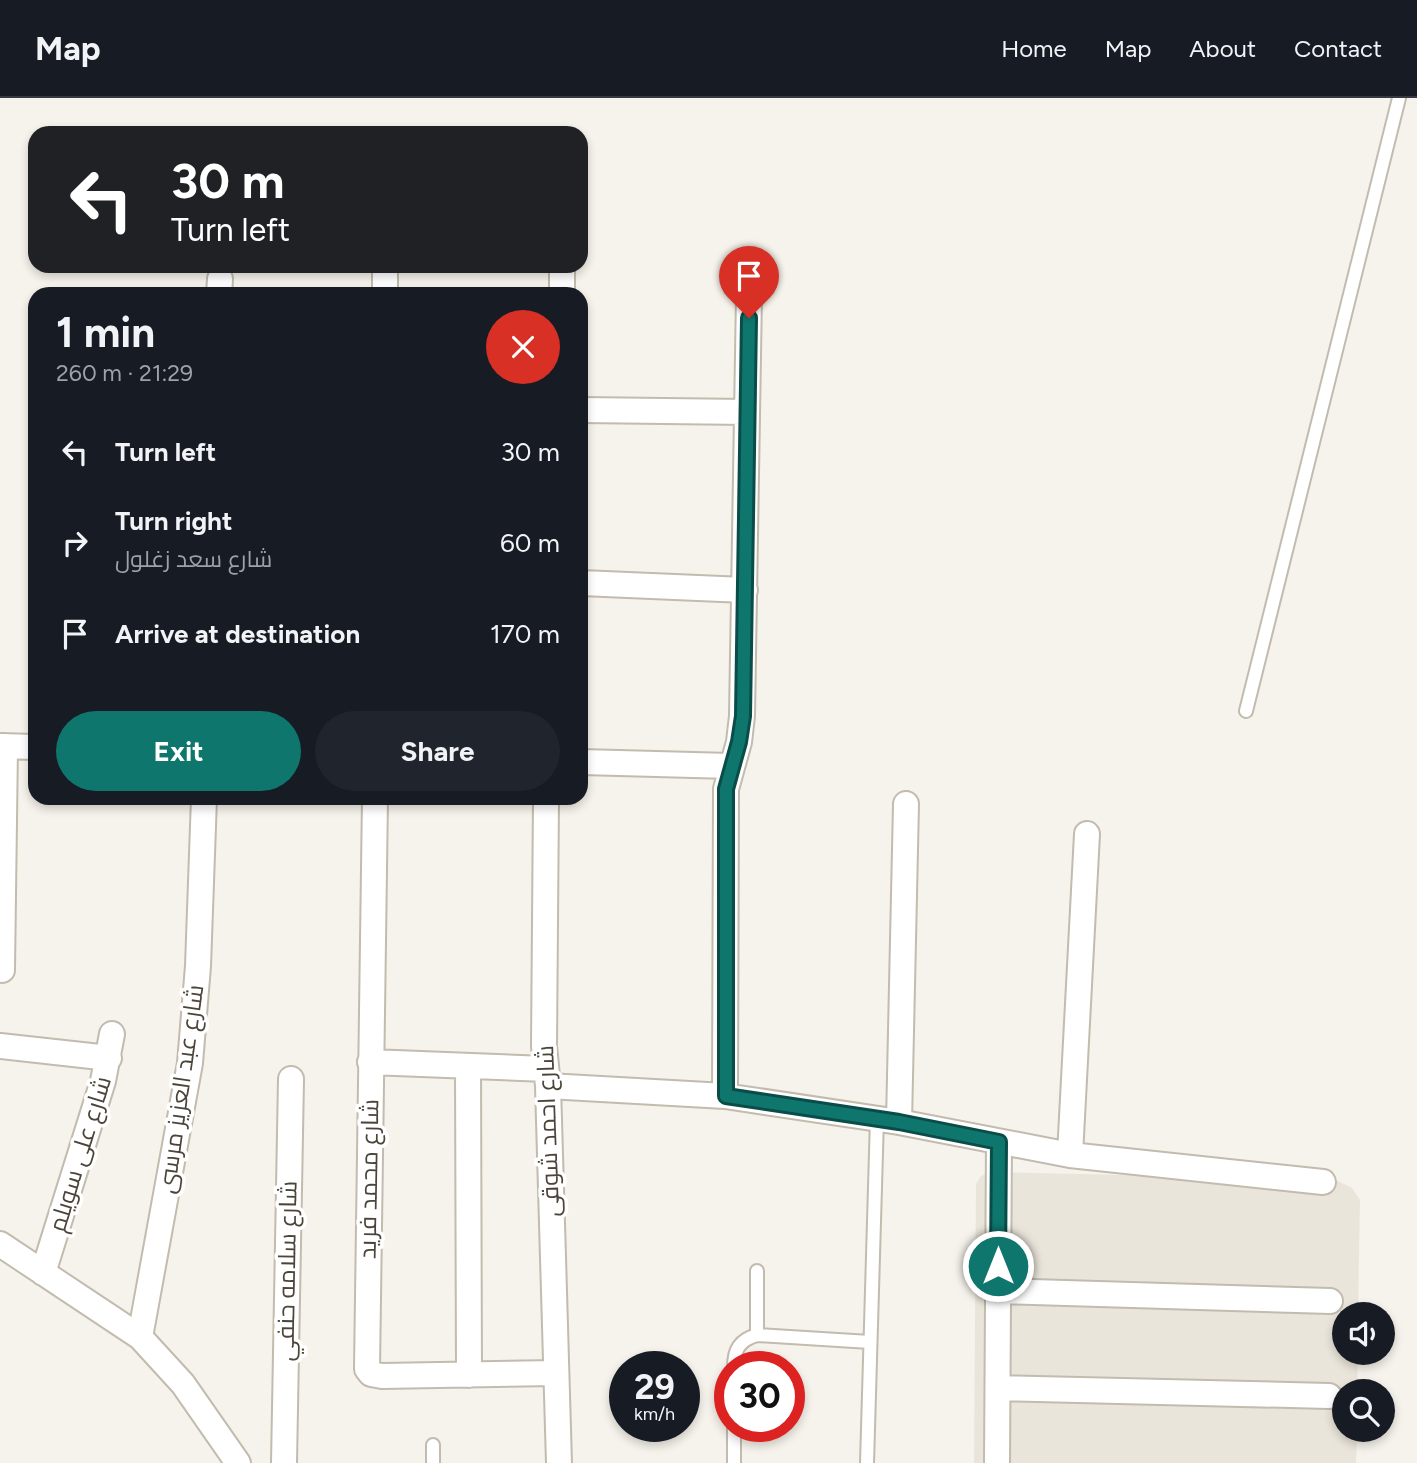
<!DOCTYPE html>
<html lang="en">
<head>
<meta charset="utf-8">
<style>
  :root { --surface:#171b24; --page:#20242c; --text:#f1f3f6; --muted:#9ea1a6; --line:#363941; --accent:#0f766e }
  body { margin:0; font-family:Figtree,Cairo,sans-serif; background:var(--page); color:var(--text); height:100vh; display:flex; flex-direction:column; font-size:26px; white-space:nowrap }
  * { box-sizing:border-box; margin:0 }
  p { font-size:23px; color:var(--muted) }
  .icon { flex:none; width:38px; height:38px; fill:none; stroke:currentColor; stroke-width:2; stroke-linecap:round; stroke-linejoin:round }
  .map { position:relative; flex:1; overflow:hidden }
  .sheet { position:absolute; left:28px; top:189px; width:560px; height:518px; display:flex; flex-direction:column; background:var(--surface); border-radius:21px; box-shadow:0 4px 10px #0003 }
  .sheet>* { flex:none }
  .guide { position:absolute; left:28px; top:28px; width:560px; height:147px; border-radius:21px; box-shadow:0 4px 10px #0003; background:#202124; color:#fff; overflow:hidden }
  .tools { position:absolute; left:1332px; top:1204px; display:grid; gap:14px }
  .tools a { display:grid; place-items:center; width:63px; height:63px; border-radius:50%; background:var(--surface); box-shadow:0 4px 10px #0003; font-size:35px }
  .speed { position:absolute; left:609px; top:1253px; display:flex; gap:14px; font-size:35px; font-weight:700; text-align:center }
  .speed>* { display:grid; place-content:center; width:91px; height:91px; border-radius:50%; background:var(--surface); box-shadow:0 4px 10px #0003; line-height:1 }
  .speed small { font-size:18px; font-weight:400 }
  .speed .limit { border:10px solid #d22; background:#fff; color:#111 }
  .pin { position:absolute; display:grid; place-items:center; width:60px; height:60px; color:#fff; margin:-72px -30px; border-radius:50% 50% 50% 0; rotate:-45deg; box-shadow:0 0 7px #0007 }
  .pin .icon { rotate:45deg }
  .me { position:absolute; width:77px; margin:-38px; rotate:0deg; stroke-linejoin:round; filter:drop-shadow(0 0 5px #0008) }
  .turn { display:flex; align-items:center; gap:24px; height:147px; padding:0 28px; font-size:32px }
  .turn .icon { width:91px; height:91px; stroke-width:2.5 }
  .turn b { display:block; font-size:49px; line-height:60px }
  .round { display:grid; place-items:center; flex:none; width:74px; height:74px; border-radius:37px; background:var(--page) }
  .head { display:flex; align-items:center; justify-content:space-between; height:119px; padding:0 28px }
  h1 { font-size:42px; font-weight:700; line-height:52px }
  .button { display:flex; gap:14px; margin-top:auto; padding:14px 28px }
  .button a { flex:1; height:80px; border-radius:42px; background:var(--accent); color:#fff; font-size:28px; font-weight:700; line-height:80px; text-align:center }
  .button a+a { background:var(--page); color:var(--text) }
  ul { padding:0; list-style:none }
  li { display:flex; align-items:center; gap:21px; height:91px; padding:0 28px }
  li div { flex:1 }
  li b { display:block; font-size:26px }
  li em { font-style:normal }
  header { display:flex; align-items:center; gap:42px; box-sizing:border-box; height:98px; padding:0 35px; background:var(--surface); border-bottom:2px solid var(--line) }
  header strong { font-size:33px }
  nav { display:flex; gap:38px; margin-inline-start:auto; font-size:24px }
  .map>svg:first-child { display:block }
  .residential { fill:#eae5da }
  .lines { fill:none; stroke-linecap:round; stroke-linejoin:round }
  .service-casing { stroke:#c2bbae; stroke-width:16 }
  .minor-casing { stroke:#c2bbae; stroke-width:28 }
  .service { stroke:#fff; stroke-width:12 }
  .minor { stroke:#fff; stroke-width:24 }
  .route-casing { stroke:#0a4d48; stroke-width:18 }
  .route { stroke:#0f766e; stroke-width:12 }
  .labels { text-anchor:middle; stroke-width:7; stroke-linejoin:round; paint-order:stroke }
  .street-label { font-size:24px; fill:#4b4439; stroke:#fff }
</style>
</head>
<body>
<header>
<strong>Map</strong>
<nav><a>Home</a><a>Map</a><a>About</a><a>Contact</a></nav>
</header>
<div class="map">
<svg width="1417" height="1365" viewBox="0 0 1417 1365">
  <rect width="100%" height="100%" fill="#f6f3ec"/>
  <path class="residential" d="M990,1074l346,8 16,8 8,12 -2,114h-14v39h14l-1,38h-13v39h13l-1,33h-382l2,-279 5,-8z"/>
  <g class="lines">
    <g class="service-casing">
      <path id="service" d="M1246,613l153,-613
        M757,1173v64
        M734,1269c0,-18 6,-27 23,-32l113,7
        M433,1365v-18
        M734,1365v-37
        M867,1365l10,-345"/>
    </g>
    <g class="minor-casing">
      <path id="minor" d="M562,168v28
        M219,196l1,-15
        M385,196v-28
        M581,312l166,2
        M581,485l164,7
        M0,648l35,1
        M581,664l150,4
        M375,700l-8,571 4,5 11,2 174,-3
        M546,700l-2,248 4,40 11,377
        M2,872l3,-224
        M0,948l109,12
        M370,964l176,7
        M468,968l1,309
        M548,988l177,10 174,26 171,33 253,27
        M725,998l1,-307 13,-47 3,-26 7,-421
        M899,1024l7,-318
        M1070,1057l17,-321
        M0,1146l140,93 43,47 55,79
        M43,1175l60,-192 9,-47
        M998,1193l332,10
        M140,1239l50,-274 8,-97 6,-168
        M998,1290l331,8
        M284,1365l7,-384
        M997,1365l2,-321"/>
    </g>
    <use href="#service" class="service"/>
    <use href="#minor" class="minor"/>
  </g>
  <g class="lines">
    <g class="route-casing">
      <path id="route" d="M749,220l-6,398 -4,26 -13,47v307l173,26 100,20 -1,124"/>
    </g>
    <use href="#route" class="route"/>
  </g>
  <g class="labels">
    <g class="street-label">
      <text transform="translate(181 991) rotate(-82)" y="8">شارع عبد العزيز مرسى</text>
      <text transform="translate(548 1033) rotate(-92)" y="8">شارع احمد شوقى</text>
      <text transform="translate(80 1056) rotate(-73)" y="8">شارع على سويلم</text>
      <text transform="translate(369 1081) rotate(-89)" y="8">شارع محمد فريد</text>
      <text transform="translate(287 1173) rotate(-89)" y="8">شارع سلامه حنفي</text>
    </g>
  </g>
</svg>
<div class="tools">
<a><svg class="icon" aria-label="sound" viewBox="0 0 24 24"><path d="M4 9h4l5-4v14l-5-4H4zM17 9q2 3 0 6"/></svg></a>
<a><svg class="icon" aria-label="search" viewBox="0 0 24 24"><circle cx="10" cy="10" r="6"/><path d="M15 15l6 6"/></svg></a>
</div>
<div class="speed"><div>29<small>km/h</small></div><div class="limit">30</div></div>
<div class="pin" style="left:749px;top:220px;background:#d93025"><svg class="icon" aria-label="arrive" viewBox="0 0 24 24"><path d="M6 21V4h12l-3 4 3 4H6"/></svg></div>
<svg class="me" style="left:998px;top:1168px" viewBox="-20 -20 40 40"><circle r="17" fill="#0f766e" stroke="#fff" stroke-width="3"/><path d="M0-11L8 9 0 5-8 9z" fill="#fff"/></svg>
<div class="guide">
<div class="turn"><svg class="icon" aria-label="left" viewBox="0 0 24 24"><path d="M17 20v-9H6M10 6l-5 5 5 5"/></svg><div><b>30 m</b>Turn left</div></div>
</div>
<section class="sheet">
<div class="head"><div><h1>1 min</h1><p>260 m · 21:29</p></div><a class="round" style="background:#d93025;color:#fff"><svg class="icon" aria-label="close" viewBox="0 0 24 24"><path d="M6 6l12 12M18 6L6 18"/></svg></a></div>
<ul>
<li><svg class="icon" aria-label="left" viewBox="0 0 24 24"><path d="M17 20v-9H6M10 6l-5 5 5 5"/></svg><div><b>Turn left</b></div><em>30 m</em></li>
<li><svg class="icon" aria-label="right" viewBox="0 0 24 24"><path d="M7 20v-9h11M14 6l5 5-5 5"/></svg><div><b>Turn right</b><p>شارع سعد زغلول</p></div><em>60 m</em></li>
<li><svg class="icon" aria-label="arrive" viewBox="0 0 24 24"><path d="M6 21V4h12l-3 4 3 4H6"/></svg><div><b>Arrive at destination</b></div><em>170 m</em></li>
</ul>
<div class="button"><a>Exit</a><a>Share</a></div>
</section>
</div>
</body>
</html>
